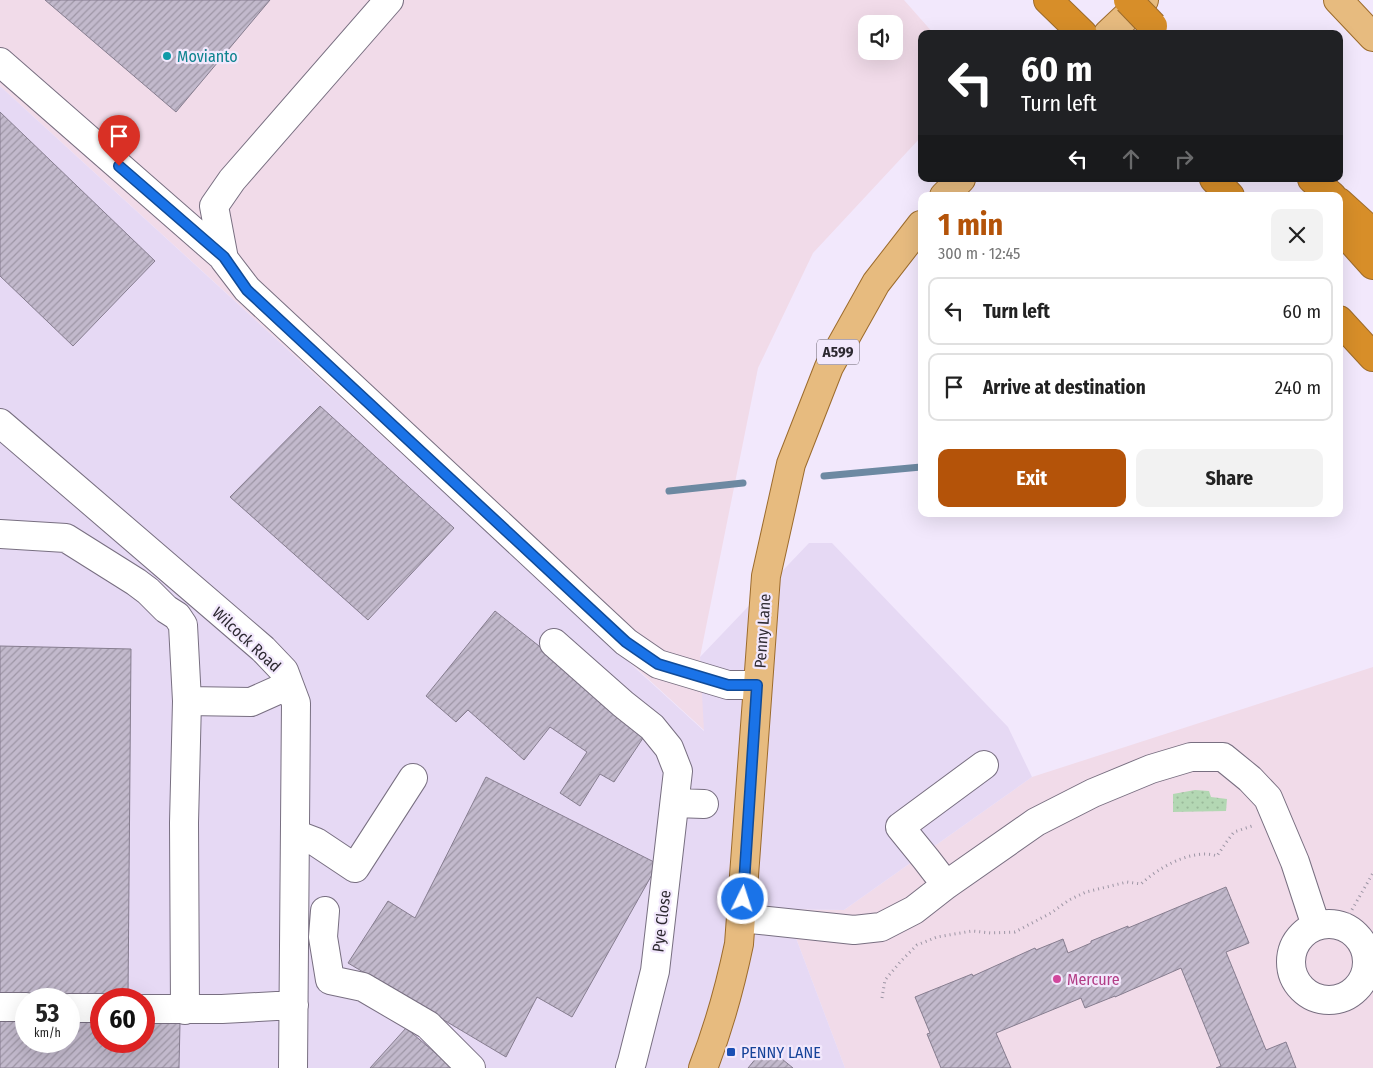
<!DOCTYPE html>
<html lang="en">
<head>
<meta charset="utf-8">
<style>
  :root { --surface:#fff; --page:#f2f2f2; --text:#222; --muted:#767676; --line:#e0e0e0; --accent:#b45309 }
  body { margin:0; font-family:"Fira Sans Condensed",sans-serif; background:var(--page); color:var(--text); height:100vh; display:flex; flex-direction:column; font-size:19px; white-space:nowrap }
  * { box-sizing:border-box; margin:0 }
  p { font-size:16px; color:var(--muted) }
  .icon { flex:none; width:28px; height:28px; fill:none; stroke:currentColor; stroke-width:2; stroke-linecap:round; stroke-linejoin:round }
  .map { position:relative; flex:1; overflow:hidden }
  .sheet { position:absolute; left:918px; top:192px; width:425px; height:325px; display:flex; flex-direction:column; background:var(--surface); border-radius:10px; box-shadow:0 5px 20px #0002 }
  .sheet>* { flex:none }
  .banner { position:absolute; left:918px; top:30px; width:425px; height:152px; border-radius:10px; box-shadow:0 5px 20px #0002; background:#202124; color:#fff; overflow:hidden }
  .tools { position:absolute; left:858px; top:15px; display:grid; gap:10px }
  .tools a { display:grid; place-items:center; width:45px; height:45px; border-radius:10px; background:var(--surface); box-shadow:0 5px 20px #0002; font-size:25px }
  .speed { position:absolute; left:15px; top:988px; display:flex; gap:10px; font-size:25px; font-weight:700; text-align:center }
  .speed>* { display:grid; place-content:center; width:65px; height:65px; border-radius:50%; background:var(--surface); box-shadow:0 5px 20px #0002; line-height:1 }
  .speed small { font-size:12px; font-weight:400 }
  .speed .limit { border:8px solid #d22; background:#fff; color:#111 }
  .pin { position:absolute; display:grid; place-items:center; width:42px; height:42px; color:#fff; margin:-51px -21px; border-radius:50% 50% 50% 0; rotate:-45deg; box-shadow:0 0 5px #0007 }
  .pin .icon { rotate:45deg }
  .me { position:absolute; width:55px; margin:-28px; rotate:4deg; stroke-linejoin:round; filter:drop-shadow(0 0 4px #0008) }
  .turn { display:flex; align-items:center; gap:18px; height:105px; padding:0 20px; font-size:22px }
  .turn .icon { width:65px; height:65px; stroke-width:2.5 }
  .turn b { display:block; font-size:35px; line-height:42px }
  .lanes { display:flex; align-items:center; height:48px; padding:0 20px; background:#0003; justify-content:center; gap:25px; direction:ltr }
  .lanes .off { opacity:.35 }
  .round { display:grid; place-items:center; flex:none; width:52px; height:52px; border-radius:10px; background:var(--page) }
  .summary { display:flex; align-items:center; justify-content:space-between; height:85px; padding:0 20px }
  h1 { font-size:30px; font-weight:700; line-height:38px; color:var(--accent) }
  .cta { display:flex; gap:10px; margin-top:auto; padding:10px 20px }
  .cta a { flex:1; height:58px; border-radius:10px; background:var(--accent); color:#fff; font-size:20px; font-weight:700; line-height:58px; text-align:center }
  .cta a+a { background:var(--page); color:var(--text) }
  ul { padding:0; list-style:none }
  li { display:flex; align-items:center; gap:15px; height:68px; margin:0 10px 8px; padding:0 10px; border:2px solid var(--line); border-radius:10px }
  li div { flex:1 }
  li b { display:block; font-size:19px }
  li em { font-style:normal }
  .map>svg:first-child { display:block }
  .commercial { fill:#f1dbe9; fill-rule:evenodd }
  .built { fill:#e6d9f4; fill-rule:evenodd }
  .park { fill:url(#park-dots) }
  .lines { fill:none; stroke-linecap:round; stroke-linejoin:round }
  .stream { stroke:#6d89a2; stroke-width:7 }
  .building { fill:url(#building-hatch); stroke:#867d8f }
  .minor-casing { stroke:#786f81; stroke-width:30 }
  .major-casing { stroke:#9c6b2c; stroke-width:30 }
  .highway-casing { stroke:#9c6b2c; stroke-width:30 }
  .path { stroke:#9d96a5; stroke-width:3; stroke-dasharray:1 4; stroke-linecap:butt }
  .minor { stroke:#fff; stroke-width:28 }
  .major { stroke:#e7bb7f; stroke-width:28 }
  .highway { stroke:#d78e29; stroke-width:28 }
  .highway-bridge-casing { stroke:#9c6b2c; stroke-width:30; stroke-linecap:butt }
  .highway-bridge { stroke:#d78e29; stroke-width:28 }
  .route-casing { stroke:#114b97; stroke-width:12 }
  .route { stroke:#1a73e8; stroke-width:9 }
  .culture-dot { fill:#0f9aa8; stroke:#f2e8fc; stroke-width:2 }
  .hotel-dot { fill:#d1479c; stroke:#f2e8fc; stroke-width:2 }
  .transit-dot { fill:#1a4fb4; stroke:#f2e8fc; stroke-width:2 }
  .labels { text-anchor:middle; stroke-width:4.5; stroke-linejoin:round; paint-order:stroke }
  .shield { fill:#f2e8fc; stroke:#68626e; stroke-width:1 }
  .shield-label { font-size:15px; font-weight:bold; fill:#2d2931 }
  .culture-label { font-size:16px; fill:#0d838f; stroke:#f2e8fc; text-anchor:start }
  .street-label { font-size:16px; fill:#2d2931; stroke:#f2e8fc }
  .hotel-label { font-size:16px; fill:#b23c85; stroke:#f2e8fc; text-anchor:start }
  .transit-label { font-size:16px; fill:#164399; stroke:#f2e8fc; text-anchor:start }
</style>
</head>
<body>
<div class="map">
<svg width="1373" height="1068" viewBox="0 0 1373 1068">
  <defs>
    <pattern id="park-dots" width="8" height="8" patternUnits="userSpaceOnUse" patternTransform="scale(1.25)"><rect width="8" height="8" fill="#b3d7b3"/><path d="M2 2h.1M6 6h.1" fill="none" stroke="#9ab99a" stroke-width="1.8" stroke-linecap="round"/></pattern>
    <pattern id="building-hatch" width="6" height="6" patternUnits="userSpaceOnUse" patternTransform="scale(1.25)"><rect width="6" height="6" fill="#c2b9cc"/><path d="M-1 1l2-2M0 6l6-6M5 7l2-2" fill="none" stroke="#9e96a6"/></pattern>
  </defs>
  <rect width="100%" height="100%" fill="#f2e8fc"/>
  <path class="commercial" d="M0,0h904l30,34h-13v103l-108,116 -55,115 -58,289 5,74 -705,-645zM866,24h28v27h-28z
    M1373,667v401h-528l-60,-159 59,1 188,-133z"/>
  <path class="built" d="M0,86l704,645 -4,-74 109,-114h23l176,184 24,50 -188,133 -59,-1 60,159h-845zM26,999h43v42h-43zM101,999h43v42h-43z"/>
  <path class="park" d="M1195,790l14,1 2,6 16,2 -1,12 -53,1v-18z"/>
  <g class="lines">
    <path class="stream" d="M824,476l97,-9
      M669,491l74,-8"/>
  </g>
  <path class="building" d="M45,0h225l-94,112z
    M0,112l155,149 -82,85 -73,-70z
    M320,406l134,122 -86,92 -138,-123z
    M495,611l152,121 -33,50 -14,-8 -20,32 -20,-13 27,-41 -37,-25 -26,33 -56,-50 -12,12 -30,-26z
    M0,646l131,3 -3,350 -128,-1z
    M486,777l172,87 -86,153 -35,-20 -31,60 -158,-94 40,-62 27,17z
    M1226,887l23,56 -23,9 40,98 20,-8 10,26h-80l5,-2 -40,-98 -66,29v-1l-30,12 -4,-10 -85,35 15,35h-70l-14,-34 3,-1 -15,-36 57,-23 1,2 62,-28 1,2 27,-11 5,14 23,-10v-2l37,-15v2z
    M0,1019h26v22h43v-21l32,1v20h43v-19l36,1 -1,45h-179z
    M406,1028l47,40h-83z
    M766,1046l27,22h-45z"/>
  <g class="lines">
    <g class="minor-casing">
      <path id="minor" d="M389,0l-157,180 -18,26 10,53 23,30 379,353 32,22 70,21h29
        M0,62l223,195
        M0,423l263,226 21,22 12,32 -3,365
        M0,534l66,4 70,44 12,9 18,18 11,7 6,9 4,76 -3,122 1,187
        M554,643l69,61 29,23 17,21 9,23 -23,200 -23,91 -2,6
        M187,701l64,1 38,-17
        M675,803l29,1
        M295,834l21,8 39,26 58,-90
        M946,885l-20,-26 -26,-32 84,-62
        M325,911l-2,26 7,43 33,7 65,38 43,43
        M741,918l113,12 27,-3 33,-17 32,-25 90,-63 57,-29 58,-24 40,-12h32l27,22 18,19 27,64 21,64
        M1291 962a38 38 0 1 1 76 0a38 38 0 1 1-76 0Z
        M0,1007h26
        M69,1008h32
        M144,1009h78l72,-4"/>
    </g>
    <g class="major-casing">
      <path id="major" d="M1338,0l35,37
        M1108,34l36,-34
        M944,196l17,-17
        M703,1068c16,-41 27,-81 36,-124l27,-368 25,-112 38,-97 47,-84 45,-58"/>
    </g>
    <g class="highway-casing">
      <path id="highway" d="M1048,0l35,34
        M1214,179l16,17
        M1312,179l20,17
        M1339,202l34,31
        M1339,227l34,38
        M1339,320l34,37"/>
    </g>
    <path class="path" d="M1342,927l31,-54
      M1362,981l11,6
      M882,998l3,-18 16,-19 16,-16 20,-8 35,-6 19,2 24,-1 36,-19 18,-13 17,-8 41,-10 14,2c18,-17 52,-36 76,-28l8,-12 9,-12 18,-6"/>
    <use href="#minor" class="minor"/>
    <use href="#major" class="major"/>
    <use href="#highway" class="highway"/>
    <g class="highway-bridge-casing">
      <path id="highway-bridge" d="M1128,0l25,26"/>
    </g>
    <use href="#highway-bridge" class="highway-bridge"/>
  </g>
  <g class="lines">
    <g class="route-casing">
      <path id="route" d="M119,166l105,91 23,33 379,352 32,22 70,21h29l-14,214"/>
    </g>
    <use href="#route" class="route"/>
  </g>
  <circle class="culture-dot" cx="167" cy="56" r="5"/>
  <circle class="hotel-dot" cx="1057" cy="979" r="5"/>
  <rect class="transit-dot" x="726" y="1047" width="10" height="10" rx="2.5"/>
  <g class="labels">
    <rect class="shield" x="817" y="339.5" width="42" height="25" rx="4"/>
    <g class="shield-label">
      <text x="838" y="357">A599</text>
    </g>
    <g class="culture-label">
      <text x="177" y="62">Movianto</text>
    </g>
    <g class="street-label">
      <text transform="translate(762 631) rotate(-86)" y="6">Penny Lane</text>
      <text transform="translate(247 639) rotate(43)" y="6">Wilcock Road</text>
      <text transform="translate(661 921) rotate(-83)" y="6">Pye Close</text>
    </g>
    <g class="hotel-label">
      <text x="1067" y="985">Mercure</text>
    </g>
    <g class="transit-label">
      <text x="741" y="1058">PENNY LANE</text>
    </g>
  </g>
</svg>
<div class="tools">
<a><svg class="icon" aria-label="sound" viewBox="0 0 24 24"><path d="M4 9h4l5-4v14l-5-4H4zM17 9q2 3 0 6"/></svg></a>
</div>
<div class="speed"><div>53<small>km/h</small></div><div class="limit">60</div></div>
<div class="pin" style="left:119px;top:166px;background:#d93025"><svg class="icon" aria-label="arrive" viewBox="0 0 24 24"><path d="M6 21V4h12l-3 4 3 4H6"/></svg></div>
<svg class="me" style="left:743px;top:899px" viewBox="-20 -20 40 40"><circle r="17" fill="#1a73e8" stroke="#fff" stroke-width="3"/><path d="M0-11L8 9 0 5-8 9z" fill="#fff"/></svg>
<div class="banner">
<div class="turn"><svg class="icon" aria-label="left" viewBox="0 0 24 24"><path d="M17 20v-9H6M10 6l-5 5 5 5"/></svg><div><b>60 m</b>Turn left</div></div>
<div class="lanes"><svg class="icon" aria-label="left" viewBox="0 0 24 24"><path d="M17 20v-9H6M10 6l-5 5 5 5"/></svg><svg class="icon off" aria-label="ahead" viewBox="0 0 24 24"><path d="M12 20V5M6 11l6-6 6 6"/></svg><svg class="icon off" aria-label="right" viewBox="0 0 24 24"><path d="M7 20v-9h11M14 6l5 5-5 5"/></svg></div>
</div>
<section class="sheet">
<div class="summary"><div><h1>1 min</h1><p>300 m · 12:45</p></div><a class="round"><svg class="icon" aria-label="close" viewBox="0 0 24 24"><path d="M6 6l12 12M18 6L6 18"/></svg></a></div>
<ul>
<li><svg class="icon" aria-label="left" viewBox="0 0 24 24"><path d="M17 20v-9H6M10 6l-5 5 5 5"/></svg><div><b>Turn left</b></div><em>60 m</em></li>
<li><svg class="icon" aria-label="arrive" viewBox="0 0 24 24"><path d="M6 21V4h12l-3 4 3 4H6"/></svg><div><b>Arrive at destination</b></div><em>240 m</em></li>
</ul>
<div class="cta"><a>Exit</a><a>Share</a></div>
</section>
</div>
</body>
</html>
